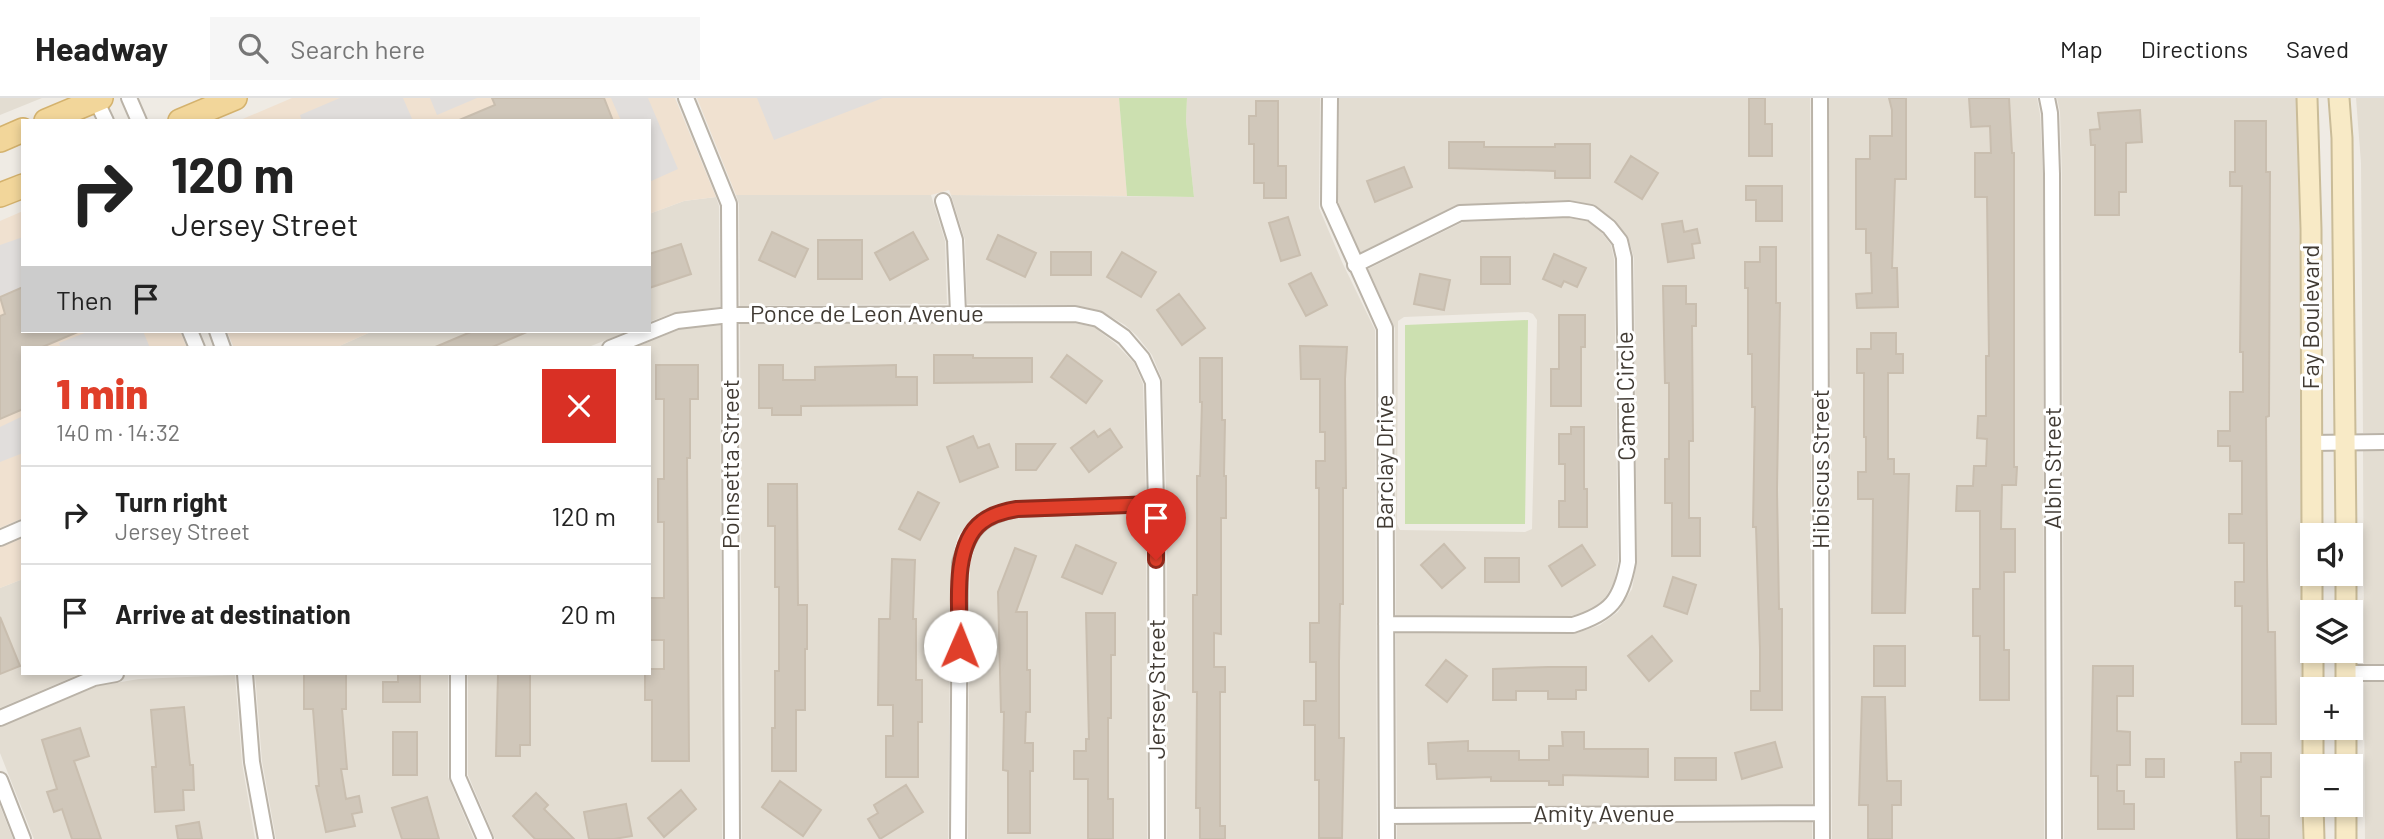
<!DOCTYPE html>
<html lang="en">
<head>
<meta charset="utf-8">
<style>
  :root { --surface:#fff; --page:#f6f6f6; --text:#222; --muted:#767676; --line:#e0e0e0; --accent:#e03f2a }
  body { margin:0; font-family:Barlow,sans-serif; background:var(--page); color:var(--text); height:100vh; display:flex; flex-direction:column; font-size:26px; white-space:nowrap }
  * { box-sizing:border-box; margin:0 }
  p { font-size:23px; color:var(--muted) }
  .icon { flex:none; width:38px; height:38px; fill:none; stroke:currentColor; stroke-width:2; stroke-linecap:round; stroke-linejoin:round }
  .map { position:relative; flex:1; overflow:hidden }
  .details { position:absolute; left:21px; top:248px; width:630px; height:329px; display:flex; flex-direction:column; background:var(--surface); border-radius:0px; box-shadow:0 4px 10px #0003 }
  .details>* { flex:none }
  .hud { position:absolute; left:21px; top:21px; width:630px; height:214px; border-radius:0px; box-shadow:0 4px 10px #0003; background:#fff; color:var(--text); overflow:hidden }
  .tools { position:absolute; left:2300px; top:425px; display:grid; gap:14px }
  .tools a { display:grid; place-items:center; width:63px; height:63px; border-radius:0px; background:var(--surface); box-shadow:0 4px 10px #0003; font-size:35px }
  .pin { position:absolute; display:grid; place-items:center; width:60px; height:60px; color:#fff; margin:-72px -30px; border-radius:50% 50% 50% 0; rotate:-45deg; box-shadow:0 0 7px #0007 }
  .pin .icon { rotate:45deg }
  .me { position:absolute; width:77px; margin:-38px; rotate:1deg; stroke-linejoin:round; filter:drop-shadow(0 0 5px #0008) }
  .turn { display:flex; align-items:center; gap:24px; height:147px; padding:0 35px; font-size:32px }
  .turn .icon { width:91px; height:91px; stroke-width:2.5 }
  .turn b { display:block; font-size:49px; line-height:60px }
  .then { display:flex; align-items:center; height:66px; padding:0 35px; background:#0003; gap:14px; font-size:26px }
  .round { display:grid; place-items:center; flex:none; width:74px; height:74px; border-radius:0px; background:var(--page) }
  .overview { display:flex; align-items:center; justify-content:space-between; height:119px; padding:0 35px }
  h1 { font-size:42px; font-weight:800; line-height:52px; color:var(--accent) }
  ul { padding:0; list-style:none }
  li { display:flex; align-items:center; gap:21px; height:98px; padding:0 35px; border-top:2px solid var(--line) }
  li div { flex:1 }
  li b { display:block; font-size:26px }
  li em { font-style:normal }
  header { display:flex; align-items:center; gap:42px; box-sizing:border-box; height:98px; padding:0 35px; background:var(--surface); border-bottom:2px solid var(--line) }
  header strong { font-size:33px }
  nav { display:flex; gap:38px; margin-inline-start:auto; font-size:24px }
  .search { width:490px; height:63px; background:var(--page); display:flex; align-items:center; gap:18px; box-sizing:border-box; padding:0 24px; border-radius:0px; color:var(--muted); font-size:26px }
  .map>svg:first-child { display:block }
  .residential { fill:#e3ddd2; fill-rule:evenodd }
  .commercial { fill:#f0e1d0 }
  .green { fill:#cce0b0 }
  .parking { fill:#e1dedc }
  .building { fill:#d0c7ba; stroke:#c9beaf; stroke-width:2 }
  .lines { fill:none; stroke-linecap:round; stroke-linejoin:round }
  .minor-casing { stroke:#bab3a8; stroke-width:18 }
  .secondary-casing { stroke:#cabc98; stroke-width:23 }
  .primary-casing { stroke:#d4b26d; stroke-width:26 }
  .minor { stroke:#fff; stroke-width:14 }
  .secondary { stroke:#f8eac6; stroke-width:19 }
  .primary { stroke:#f2d69a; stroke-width:23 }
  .route-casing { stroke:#92291b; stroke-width:18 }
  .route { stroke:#e03f2a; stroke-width:12 }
  .labels { text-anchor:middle; stroke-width:6; stroke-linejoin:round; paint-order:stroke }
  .street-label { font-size:24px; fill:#413b34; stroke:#fff }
</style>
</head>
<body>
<header>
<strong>Headway</strong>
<div class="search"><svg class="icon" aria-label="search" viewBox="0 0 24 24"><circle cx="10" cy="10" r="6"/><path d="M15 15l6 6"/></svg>Search here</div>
<nav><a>Map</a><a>Directions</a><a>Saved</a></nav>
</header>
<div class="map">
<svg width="2384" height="741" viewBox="0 0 2384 741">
  <rect width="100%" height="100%" fill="#efebe4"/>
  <path class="residential" d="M0,0h42l-42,17z
    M1187,0h133l-1,110 23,54 33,68 2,509h-210v-326l-5,-134 -10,-24 -15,-19 -12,-11 -24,-14 -26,-6 -108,-1 -2,-64 -14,-45 243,2 -8,-76z
    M1339,0h471l2,706 -415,3 -1,-174h181l23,-8 18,-13 14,-23 5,-27 -3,-304 -6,-21 -13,-17 -22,-15 -24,-5 -113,5 -96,48 -22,-50z
    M1829,0h208l3,16 3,60 1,665h-212z
    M2057,0h240l4,201 1,540h-238l-2,-665 -2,-62z
    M2356,0h28v335h-21l-2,-270z
    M742,96l189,1 14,46 2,63 -207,2 -1,-102 -3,-9z
    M716,99l3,9 1,101 -47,6 -24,9v-108l35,-13z
    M1568,120l19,3 15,12 9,12 3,14 4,302 -4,21 -10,18 -15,11 -18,5h-175l-1,-288 -27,-59 95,-47zM1528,214l5,2 4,6 -5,209 -7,3 -125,-2 -3,-6 1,-203 6,-4z
    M958,224l116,1 20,4 22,17 18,19 9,21 3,112 -129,4 -20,4 -25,14 -14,18 -7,27 -3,276h-206l-2,-516z
    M720,227l2,514h-227l-27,-64v-101h181v-326h-16l47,-19z
    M373,233h256l-43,17h-251z
    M2363,353h21v213h-20z
    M1146,416l1,325h-179l2,-275 6,-20 11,-15 16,-8 15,-3z
    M23,481v95h57l-80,34v-120z
    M255,576h193v103l26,62h-198l-14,-78z
    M235,577l7,88 13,76h-221l-34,-86v-26l97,-41 42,-7z
    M2384,583v158h-19l-1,-157z
    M0,708l13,33h-13z
    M1812,724v17h-415v-15z"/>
  <path class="commercial" d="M292,0h383l41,99 -32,4 -35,13v-93h-411z
    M697,0h422l8,98 -176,-1 -2,-5 -18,5h-195z
    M23,113v120h157l7,17h-164v170l-23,10v-307z
    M227,233h146l-38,17h-101z
    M23,440v41l-23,9v-41z"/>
  <path class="green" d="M1119,0h68l-1,23 8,76 -67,-1z
    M1528,222l-3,204h-120v-199z"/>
  <path class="parking" d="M340,0h63l10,23h-111l-2,-6z
    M430,0h47l-40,17z
    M611,0h37l30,71 -29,13v-61h-28z
    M757,0h126l-109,42z
    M23,139v50l-23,9v-51z
    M90,233h53l7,17h-89l-2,-5z
    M23,318v37l-23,9v-35z"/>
  <path class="building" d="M492,0h112l9,23h-156l38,-16z
    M1749,0h16v26h7v32h-23z
    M1889,0h17v81h-11l-3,89h5l1,39 -41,1 -1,-14 16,-1 -1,-40h-5v-24h-10v-70h14v-23h22v-26z
    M1969,0h40l3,55h2v314h3l-1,18h-14l-1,44h14v43h-11v78h5v50h-29v-64h-7v-47h7v-78h-24l1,-25h16l1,-20h12l1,-27 -10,-1 1,-22h8v-60h3l-2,-159h-12v-44h16l-1,-27 -19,1z
    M1256,3h22v65h8v32h-22v-15h-10v-39h-5v-28h7z
    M2140,12l2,32 -16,1v49h-7v23h-24v-70h-4l-1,-15 10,-1 -2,-16z
    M2235,23h31v51h4l-1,244 -3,1 1,146 1,69h7l1,92h-34v-118h-7v-24h9v-39h-15v-29h13v-53h-12v-15h-12v-15h12v-39h13v-40h-3l2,-166h-12v-14h5z
    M1449,44h35v5h71v-3h35v34h-35v-7l-106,-3z
    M1631,58l27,17 -16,26 -27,-17z
    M1404,69l8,20 -37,15 -8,-21z
    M1746,88h36v35h-26v-21h-10z
    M1288,119l12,38 -19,6 -12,-38z
    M1682,123l2,11 13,-3 3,14 -8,1 2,14 -26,4 -6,-38z
    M772,134l36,17 -13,28 -36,-17z
    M913,134l15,27 -38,21 -15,-27z
    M998,137l38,18 -11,24 -38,-18z
    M818,142h44v39h-44z
    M681,146l10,30 -42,14v-34z
    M1760,149h16v56h4l-3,187 2,119h3v101h-31v-19h9v-42l-4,-122h-3l2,-120h-3v-53h-4v-66h-3v-26h15z
    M1051,154h40v23h-40z
    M1122,154l34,20 -15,25 -34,-20z
    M1554,156l32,14 -9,19 -13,-6 -3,6 -18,-8z
    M1481,159h29v27h-29z
    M1311,175l16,32 -21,11 -17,-32z
    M1420,176l30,6 -6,30 -30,-6z
    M1663,188h23v18h10v22h-4l1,115h-4v77h11v38h-28v-53h-7v-44h4v-76h-4z
    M23,189v44h57l-40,17h-17v61l-23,10v-103l5,-2 -5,-17z
    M1179,196l26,34 -23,17 -25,-35z
    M1559,217h26v32h-4v59h-30v-37h8z
    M473,233h56l-39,17h-57z
    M1871,235h25v21h7v19h-15v86h6v15h15l-4,139h-33l1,-114h-15v-27h8v-35h-2v-64h-7v-24h14z
    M1300,248l47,1 -2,32 1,109h-3v116h-3l-1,58v76h5l-2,100h-23v-58h-4v-55h-11v-24h12v-39h-6v-39h9v-135h-3v-27h9v-29h-5v-53h-19z
    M934,257h39v3h59v24l-98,1z
    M1067,257l35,26 -16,22 -35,-26z
    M1200,260h22v62h3l-1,56h2v42h-5v116l-7,-1v34h11v25h-5v134h5v13h-25v-31h-4l1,-116h-4v-97h4v-119h3l2,-74h-2z
    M656,267h42v34h-8v59h-3l2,303h-37v-61h-7v-26h4v-5h15v-29h-15v-42h15v-76h-6v-43h6v-80h-8z
    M759,267h24v15h32v-13l81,-2v12h21v28l-116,1v9h-29v-7h-13z
    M1571,329h13v62h3v38h-28v-26h6v-37h-6v-30h12z
    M1110,331l12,18 -33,25 -18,-24 23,-17 4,6z
    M973,338l5,12 11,-4 9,23 -38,15 -13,-35z
    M1016,346h39l-19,26h-20z
    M768,386h29l1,121h9v44h-2v61h-9v61h-24v-43h3v-57h4v-84h-4v-61h-7z
    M918,394l21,11 -19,37 -21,-11z
    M1444,446l21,24 -23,20 -21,-23z
    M1076,447l40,18 -14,31 -40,-17z
    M1582,447l13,20 -33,21 -13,-20z
    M1015,450l21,8 -20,56h11v58h3v42h-4l-1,31h8v28h-3v62h-22v-62l-5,-1 1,-58h-3l-3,-120z
    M1485,460h34v24h-34z
    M892,461l23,1 -2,59h3v61h6v42h-4v55h-32v-41h7v-31h-15l1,-86h11z
    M1673,479l23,8 -9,29 -23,-8z
    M1086,515h29v42h-4v63h-3v81h5v40h-25v-60h-14v-28h12v-12h3z
    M0,519l20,49 -20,8z
    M1652,538l20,25 -23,20 -21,-25z
    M1874,548h31v40h-31z
    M1446,562l21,16 -20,26 -21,-17z
    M2093,568h40v30h-16v35l13,1v33h-13v26h7v13h10v25h-36v-53h-7z
    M1548,569h38v23h-10v9h-28v-8h-32v9h-23v-31z
    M304,576h42v35h-4l5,60h-6l5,30 13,-3 3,16 -10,2 3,12 -29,6 -10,-46h3l-6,-77h-9z
    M398,576h22v28h-37v-20h15z
    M498,576h32v71h-10v11h-24z
    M1862,599h23l2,84h14v24h-9v34h-24v-34h-9z
    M184,609l6,58h3l1,25h-11l1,20 -29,2 -3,-45h4l-5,-57z
    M80,630l9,28 -15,5 27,78h-29l-10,-30 -8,3 -7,-20 10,-3 -15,-49z
    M393,634h24v43h-24z
    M1562,634h22v17h64v28l-85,-2v10h-14v-4h-58v-4l-54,2 -1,-15h-7l-1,-21 40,-2v10h51v9h30v-14h14z
    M1775,644l7,25 -40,12 -7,-26z
    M2241,655h30v24h-10v39h8v23h-32l-2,-77h6z
    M1675,660h41v22h-41z
    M2146,661h18v18h-18z
    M780,683l41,29 -18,26 -41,-29z
    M906,687l17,27 -43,27 -12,-20 10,-6 -4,-8z
    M681,692l15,19 -32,28 -16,-19z
    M536,695l12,12 -4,4 30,30h-39l-22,-23z
    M427,699l12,42h-37l-10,-31z
    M626,706l6,32 -18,3h-25l-5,-27z
    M199,724l3,17h-24l-2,-13z"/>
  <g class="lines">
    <g class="minor-casing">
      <path id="minor" d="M129,0l10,23
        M686,0l43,106 3,635
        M1330,0l-1,106 56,124 2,511
        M1820,0l2,741
        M2047,0l3,15 2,61 2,665
        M96,2l10,21
        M943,103l12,39 3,73
        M1355,167l105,-52 109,-4 22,4 18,14 11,14 4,17 4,304c-7,38 -17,51 -55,63l-187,-1
        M190,233l7,17
        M217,233l6,17
        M610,250l67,-27 53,-6 345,-1 23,5 26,18 18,21 11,24 3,122 1,335
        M2311,345l73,-1
        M0,440l23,-10
        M2346,575h38
        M245,576l7,88 14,77
        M458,576v103l27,62
        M0,620l94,-40 22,-4
        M0,682l23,59
        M1387,718l435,-3
        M958,741l2,-276c10,-35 21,-47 57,-54l139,-5"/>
    </g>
    <g class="secondary-casing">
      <path id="secondary" d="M2307,0l4,131 1,307
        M2339,0l3,40 4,398
        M2312,476v38
        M2346,476v38
        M2313,553v39
        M2346,553v39
        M2313,630v38
        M2346,668v-38
        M2313,707l1,34
        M2346,741v-34"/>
    </g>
    <g class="primary-casing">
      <path id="primary" d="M46,23l55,-23
        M180,23l55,-23
        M0,42l23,-10
        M0,97l23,-9"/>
    </g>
    <use href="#minor" class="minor"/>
    <use href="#secondary" class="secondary"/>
    <use href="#primary" class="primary"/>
  </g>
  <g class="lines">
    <g class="route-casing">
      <path id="route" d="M960,548c0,-35 -9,-101 22,-124 10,-8 23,-11 35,-13l139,-5v56"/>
    </g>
    <use href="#route" class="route"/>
  </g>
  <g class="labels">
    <g class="street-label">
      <text x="867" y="224">Ponce de Leon Avenue</text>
      <text transform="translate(2311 219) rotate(-90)" y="8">Fay Boulevard</text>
      <text transform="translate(1626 298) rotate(-91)" y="8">Camel Circle</text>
      <text transform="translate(1385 364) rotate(-90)" y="8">Barclay Drive</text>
      <text transform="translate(731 366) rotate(-90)" y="8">Poinsetta Street</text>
      <text transform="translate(2053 370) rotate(-90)" y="8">Albin Street</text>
      <text transform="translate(1821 371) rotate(-90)" y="8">Hibiscus Street</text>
      <text transform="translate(1157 591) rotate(-90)" y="8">Jersey Street</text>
      <text x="1604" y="724">Amity Avenue</text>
    </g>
  </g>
</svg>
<div class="tools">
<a><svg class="icon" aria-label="sound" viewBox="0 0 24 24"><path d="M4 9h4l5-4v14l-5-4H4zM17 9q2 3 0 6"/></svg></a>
<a><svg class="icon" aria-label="layers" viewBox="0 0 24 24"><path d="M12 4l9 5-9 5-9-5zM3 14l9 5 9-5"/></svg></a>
<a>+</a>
<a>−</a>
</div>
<div class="pin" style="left:1156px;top:462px;background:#d93025"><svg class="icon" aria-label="arrive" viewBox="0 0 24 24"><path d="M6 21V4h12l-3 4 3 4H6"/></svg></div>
<svg class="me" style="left:960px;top:548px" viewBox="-20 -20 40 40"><circle r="19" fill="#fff"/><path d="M0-13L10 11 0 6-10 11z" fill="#e03f2a"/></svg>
<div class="hud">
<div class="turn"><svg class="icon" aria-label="right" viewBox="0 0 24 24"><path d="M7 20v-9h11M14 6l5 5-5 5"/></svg><div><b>120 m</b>Jersey Street</div></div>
<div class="then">Then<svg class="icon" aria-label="arrive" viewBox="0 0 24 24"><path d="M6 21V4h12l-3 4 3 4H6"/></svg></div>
</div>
<section class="details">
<div class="overview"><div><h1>1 min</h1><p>140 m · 14:32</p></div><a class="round" style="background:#d93025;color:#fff"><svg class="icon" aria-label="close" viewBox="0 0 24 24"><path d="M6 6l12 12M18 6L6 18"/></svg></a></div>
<ul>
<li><svg class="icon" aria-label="right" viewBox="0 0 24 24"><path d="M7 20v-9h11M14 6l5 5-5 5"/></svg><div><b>Turn right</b><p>Jersey Street</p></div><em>120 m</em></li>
<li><svg class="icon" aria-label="arrive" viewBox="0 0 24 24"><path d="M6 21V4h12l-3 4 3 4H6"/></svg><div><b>Arrive at destination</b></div><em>20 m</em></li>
</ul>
</section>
</div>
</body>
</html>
